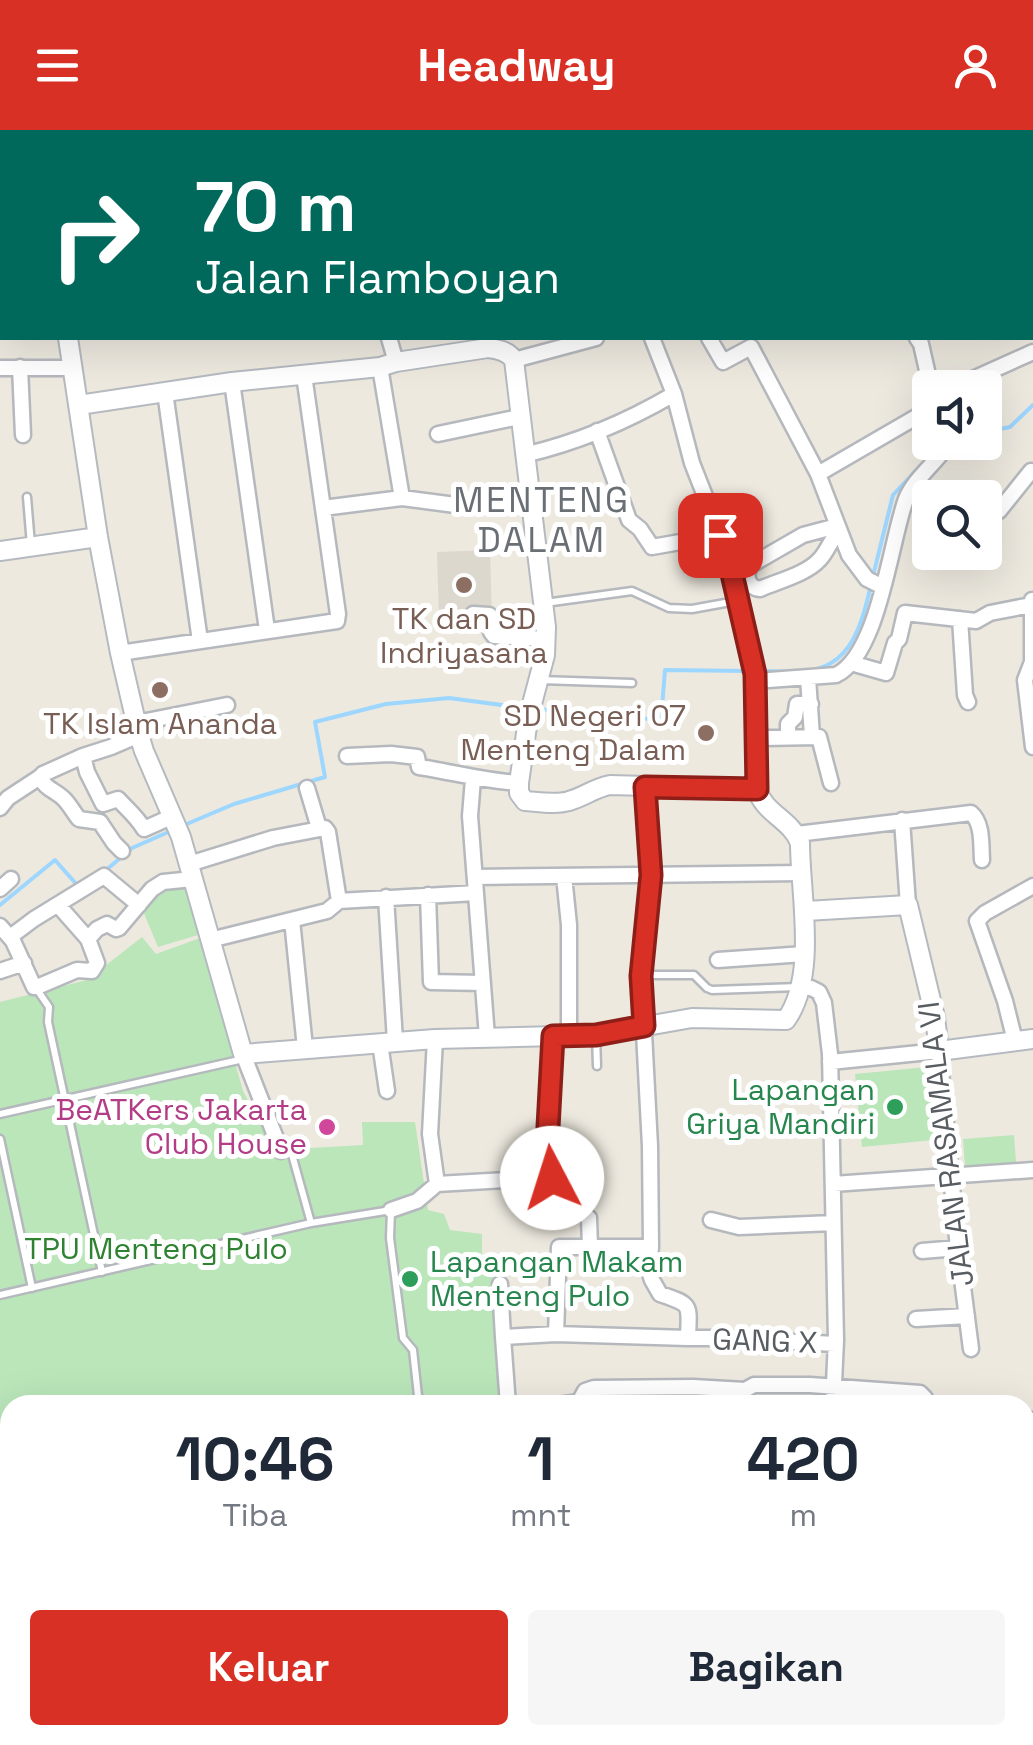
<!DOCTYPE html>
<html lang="id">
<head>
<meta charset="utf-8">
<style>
  :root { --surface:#fff; --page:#f6f6f7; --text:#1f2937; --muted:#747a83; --accent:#d93025 }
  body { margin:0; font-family:"Space Grotesk",sans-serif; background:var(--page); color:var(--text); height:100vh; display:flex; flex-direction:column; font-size:38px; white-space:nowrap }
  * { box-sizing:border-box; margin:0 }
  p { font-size:32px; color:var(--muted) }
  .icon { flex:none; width:55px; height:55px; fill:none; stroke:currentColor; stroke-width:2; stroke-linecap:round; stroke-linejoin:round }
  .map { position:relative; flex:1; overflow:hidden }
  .side { position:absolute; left:0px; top:1265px; width:1035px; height:350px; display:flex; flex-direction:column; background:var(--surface); border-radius:30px 30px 0 0; box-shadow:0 10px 40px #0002 }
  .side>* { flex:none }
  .hud { position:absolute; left:0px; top:0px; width:1035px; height:210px; box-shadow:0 10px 40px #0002; background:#00695c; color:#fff; overflow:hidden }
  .fabs { position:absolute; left:912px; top:240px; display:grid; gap:20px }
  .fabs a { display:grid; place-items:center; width:90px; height:90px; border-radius:10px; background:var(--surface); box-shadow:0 10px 40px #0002; font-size:50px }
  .pin { position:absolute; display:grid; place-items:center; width:85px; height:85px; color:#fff; margin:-42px; border-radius:20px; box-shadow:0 5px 15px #0006 }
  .me { position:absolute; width:110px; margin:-55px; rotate:355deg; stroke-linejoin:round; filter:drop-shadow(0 0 8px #0008) }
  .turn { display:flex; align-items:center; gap:35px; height:210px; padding:0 30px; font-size:45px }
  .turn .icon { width:130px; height:130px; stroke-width:2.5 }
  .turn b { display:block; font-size:70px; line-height:85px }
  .eta { display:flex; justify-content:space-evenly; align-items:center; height:170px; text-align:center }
  .eta b { font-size:60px; font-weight:700; line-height:70px }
  .primary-button { display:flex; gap:20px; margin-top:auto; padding:20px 30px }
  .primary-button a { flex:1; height:115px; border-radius:10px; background:var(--accent); color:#fff; font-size:40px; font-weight:700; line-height:115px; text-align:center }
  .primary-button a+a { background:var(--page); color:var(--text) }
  header { display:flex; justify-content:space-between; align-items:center; height:130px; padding:0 30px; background:var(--accent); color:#fff; font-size:45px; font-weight:700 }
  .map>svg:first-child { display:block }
  .education { fill:#dcd8ce }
  .green { fill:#bae6ba }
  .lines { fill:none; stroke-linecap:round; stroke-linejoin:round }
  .stream { stroke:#9dd6ff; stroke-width:4 }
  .river { stroke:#9dd6ff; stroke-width:25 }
  .lane-casing { stroke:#b5b8bd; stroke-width:11 }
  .street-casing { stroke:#b5b8bd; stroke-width:19 }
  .secondary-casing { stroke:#b5bac0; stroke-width:22 }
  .lane { stroke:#fff; stroke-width:6 }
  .street { stroke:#fff; stroke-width:14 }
  .secondary { stroke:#fff; stroke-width:18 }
  .route-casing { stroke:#8d1f18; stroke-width:25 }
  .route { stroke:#d93025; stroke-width:18 }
  .education-dot { fill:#8d6e63; stroke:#fff; stroke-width:4 }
  .leisure-dot { fill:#2e9e5b; stroke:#fff; stroke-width:4 }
  .hotel-dot { fill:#d1479c; stroke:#fff; stroke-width:4 }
  .labels { text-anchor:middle; stroke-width:10; stroke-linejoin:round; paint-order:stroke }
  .education-label { font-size:30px; fill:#785e54; stroke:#fff }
  .leisure-label { font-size:30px; fill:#27864d; stroke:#fff; text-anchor:end }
  .hotel-label { font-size:30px; fill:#b23c85; stroke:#fff; text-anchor:end }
  .street-label { font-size:30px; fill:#585d62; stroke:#fff }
  .park-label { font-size:30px; fill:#2f8231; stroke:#fff }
  .quarter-label { font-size:35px; letter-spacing:2.5px; fill:#696f74; stroke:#fff }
</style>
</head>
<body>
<header><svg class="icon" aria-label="menu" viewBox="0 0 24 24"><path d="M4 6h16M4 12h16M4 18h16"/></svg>Headway<svg class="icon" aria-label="person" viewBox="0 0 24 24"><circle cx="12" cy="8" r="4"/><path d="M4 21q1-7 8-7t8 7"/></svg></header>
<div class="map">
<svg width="1033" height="1615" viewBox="0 0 1033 1615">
  <rect width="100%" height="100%" fill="#ede9df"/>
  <path class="education" d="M490,420l2,68 -53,1 -2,-67z"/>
  <path class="green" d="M186,753l12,52 -40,12 -15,-36 14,-23z
    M142,807l14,17 44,-16 43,153 31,59 89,-5 -1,-23h53l13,88 16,4 6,16 32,4v20l9,10 16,141h-497v330h372l10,10h-392v-743l87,-22z
    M927,937l7,73 -72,7 -7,-73z
    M1014,1005l2,27 -51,4 -2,-27z"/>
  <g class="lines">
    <path class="stream" d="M985,302l25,-5 23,-22
      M873,446l20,-81 46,-49
      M758,541c15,0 31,1 47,0 47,-4 57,-48 66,-86
      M538,579l123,11 4,-50 83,1
      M182,696l52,-22 91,-27 -10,-55 71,-18 63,-6 75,10
      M105,741l27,-23 41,-18
      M0,775l55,-45 23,26"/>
    <path class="river" d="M1025,1506l8,-1"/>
    <g class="lane-casing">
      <path id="lane" d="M27,367l4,48
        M545,473l87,-12 37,17 23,1 44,-8
        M540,550l92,3
        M642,845h52l13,13 5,2 86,-3
        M36,858l13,19 -1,15 54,250
        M596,906l1,30
        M0,984l239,-54 2,-4
        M0,1009l32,149
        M283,1021h8l20,72
        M0,1165l311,-72 80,-13 -1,28 13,100 10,12 6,55
        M0,1349l10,-1
        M295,1605l6,10"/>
    </g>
    <g class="street-casing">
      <path id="street" d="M9,0l1,2
        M71,0v2
        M244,0h6
        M346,0l1,2
        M685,0l2,2
        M806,0l1,2
        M931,0l1,2
        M217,2l12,-2
        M517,2l6,-2
        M1032,20h1
        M1032,85l1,-1
        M389,208l7,24
        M652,208l22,56 18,69 35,89 26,106 4,80v51
        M709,208l14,24 28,-15 67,127 31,81 18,24 16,8
        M917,208l4,6 10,44
        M514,230l82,-22
        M20,237l3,68
        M380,237l22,131
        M0,238h74
        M232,252l35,248
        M953,258l80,-36
        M165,262l35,249
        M597,301l32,89 11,9 12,18 68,-12
        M438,304l81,-17
        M524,325c52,-12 104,-34 150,-61
        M818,344l112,-65
        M911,359l26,9
        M323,378l79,-10 61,8
        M985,383l6,1 8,-3 32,-40
        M837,396l-34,9 -52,30c-7,10 -3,23 9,24 18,-8 47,-15 60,-30 8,-9 10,-18 19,-28
        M1032,470v62l-7,18 8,67
        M473,484l16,1 2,17 3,4 52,3
        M960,489l5,76 3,7
        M120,523l217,-32 1,-7 -34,-239
        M851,533l35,10 9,-30 4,-4 6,-26 71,8 14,-8 41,-8
        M808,548l4,58
        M755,551l81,-6c43,-21 54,-132 70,-176 7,-18 27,-34 38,-49l2,-8
        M136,593l91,-18
        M139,605l-28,12 -28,9 4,16 16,32 15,-5c10,11 19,18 26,30l27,-12
        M788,607v-13l7,-7 2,-13h14
        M757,608l62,-1 12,46
        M83,626l-40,18 -3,3c5,12 15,13 24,22 6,6 10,14 15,20l21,3 14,21 8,8
        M347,626l44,-2 26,3 2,10c34,5 65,14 100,16
        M473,649l-3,37 17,221
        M645,657l6,88 -10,101 9,170 1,101 -2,24 3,9 8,14c33,11 29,10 28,44h33l115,6
        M307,658l12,40
        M0,678l8,-10 32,-21
        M902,690l6,85
        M797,704l174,-21c12,10 10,32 11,47
        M189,734l84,-26 52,-10 3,4 11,69
        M564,746l5,49v110
        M475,747l327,-4
        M0,759l11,-10
        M428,765l3,87 52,1
        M386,767l9,144
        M58,775l30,34
        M292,790l13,128
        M0,796l13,15 21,46h3l40,-17 15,1 5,-8 -9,-24 9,-10 10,-5 9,5 3,-1 33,-39 11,-7 30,-3
        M10,807l24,-18 70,-43 35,29
        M210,810l117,-29 12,-10 137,-8
        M718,830l86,-6
        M0,841l24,-8
        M799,857l12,1 8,4 5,11 6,51 6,286 -3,65
        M435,909l-5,95 7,50
        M1015,911l-10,-40 -28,-80 8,-8 48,-27
        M380,913l7,48
        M243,924l38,97
        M830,932l109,-11 19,197 13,101
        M552,1048l-4,-51 5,-91
        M437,1054l141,-8 4,37 7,5 1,29
        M833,1054l200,-14
        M391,1080l26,-9 20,-17
        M711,1090l28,7 94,-4
        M651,1117h-92l-3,87 132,4
        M922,1121l36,-3
        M500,1154l3,53
        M916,1189l51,-3
        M508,1275l-5,-68 53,-3
        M558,1275l21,-3 6,-11 9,-3 99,-1 52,3 9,-5h56l110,8 5,5 -1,7
        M1025,1290h8
        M392,1605l6,10
        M457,1605l4,10
        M669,1605v10
        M856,1605v10
        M419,1615l18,-10"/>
    </g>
    <g class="secondary-casing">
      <path id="secondary" d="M152,2l1,-2
        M68,208l30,199 22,116 19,82 5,16 37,86 62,217 192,-15 161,-4 96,-17 94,2c32,-45 14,-126 14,-177 -9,-24 -36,-29 -43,-54l-147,-4c-16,3 -26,12 -41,16 -13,4 -30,1 -44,0l-6,-8v-10l9,-64 17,-64 1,-28 -32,-267c-6,-9 -16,-11 -26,-12l-92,14 -16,5 -148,15 -153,23
        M0,421l98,-14
        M806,781l102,-6 27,112 4,34 94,-12"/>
    </g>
    <use href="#lane" class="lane"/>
    <use href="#street" class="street"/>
    <use href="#secondary" class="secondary"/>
  </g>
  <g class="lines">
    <g class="route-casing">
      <path id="route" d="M552,1048l-4,-51 5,-91 43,-1 48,-9 -3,-50 10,-101 -6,-88 112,2 -2,-115 -28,-122 -7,-17"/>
    </g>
    <use href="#route" class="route"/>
  </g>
  <g class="education-dot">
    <circle cx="464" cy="455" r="10"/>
    <circle cx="160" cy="560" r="10"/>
    <circle cx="706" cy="603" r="10"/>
  </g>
  <g class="leisure-dot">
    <circle cx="895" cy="977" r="10"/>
    <circle cx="410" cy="1149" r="10"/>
  </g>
  <circle class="hotel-dot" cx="327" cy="997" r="10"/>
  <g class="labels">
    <g class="education-label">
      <text x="464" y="499">TK dan SD<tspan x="464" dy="34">Indriyasana</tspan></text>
      <text x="686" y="596" text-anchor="end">SD Negeri 07<tspan x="686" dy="34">Menteng Dalam</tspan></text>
      <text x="160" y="604">TK Islam Ananda</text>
    </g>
    <g class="leisure-label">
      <text x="875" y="970">Lapangan<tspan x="875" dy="34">Griya Mandiri</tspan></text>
      <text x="430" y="1142" text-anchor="start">Lapangan Makam<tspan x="430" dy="34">Menteng Pulo</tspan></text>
    </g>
    <g class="hotel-label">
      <text x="307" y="990">BeATKers Jakarta<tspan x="307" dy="34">Club House</tspan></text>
    </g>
    <g class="street-label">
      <text transform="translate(946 1014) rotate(-97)" y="10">JALAN RASAMALA VI</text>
      <text transform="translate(765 1211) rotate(2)" y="10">GANG X</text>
    </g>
    <g class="park-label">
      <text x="156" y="1129">TPU Menteng Pulo</text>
    </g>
    <g class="quarter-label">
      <text x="542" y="382">MENTENG<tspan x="542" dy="40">DALAM</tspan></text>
    </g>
  </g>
</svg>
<div class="fabs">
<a><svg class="icon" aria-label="sound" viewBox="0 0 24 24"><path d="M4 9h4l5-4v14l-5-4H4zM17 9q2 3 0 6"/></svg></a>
<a><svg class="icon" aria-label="search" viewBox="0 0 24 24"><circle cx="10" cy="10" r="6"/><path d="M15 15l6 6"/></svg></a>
</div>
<div class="pin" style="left:720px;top:405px;background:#d93025"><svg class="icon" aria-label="arrive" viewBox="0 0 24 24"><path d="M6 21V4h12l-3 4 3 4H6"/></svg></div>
<svg class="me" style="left:552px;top:1048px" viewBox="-20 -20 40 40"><circle r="19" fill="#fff"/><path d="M0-13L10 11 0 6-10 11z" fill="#d93025"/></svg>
<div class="hud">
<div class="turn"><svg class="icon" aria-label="right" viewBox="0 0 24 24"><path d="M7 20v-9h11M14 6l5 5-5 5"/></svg><div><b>70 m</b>Jalan Flamboyan</div></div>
</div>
<section class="side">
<div class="eta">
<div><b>10:46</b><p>Tiba</p></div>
<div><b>1</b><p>mnt</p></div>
<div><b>420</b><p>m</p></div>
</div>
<div class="primary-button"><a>Keluar</a><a>Bagikan</a></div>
</section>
</div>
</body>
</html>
